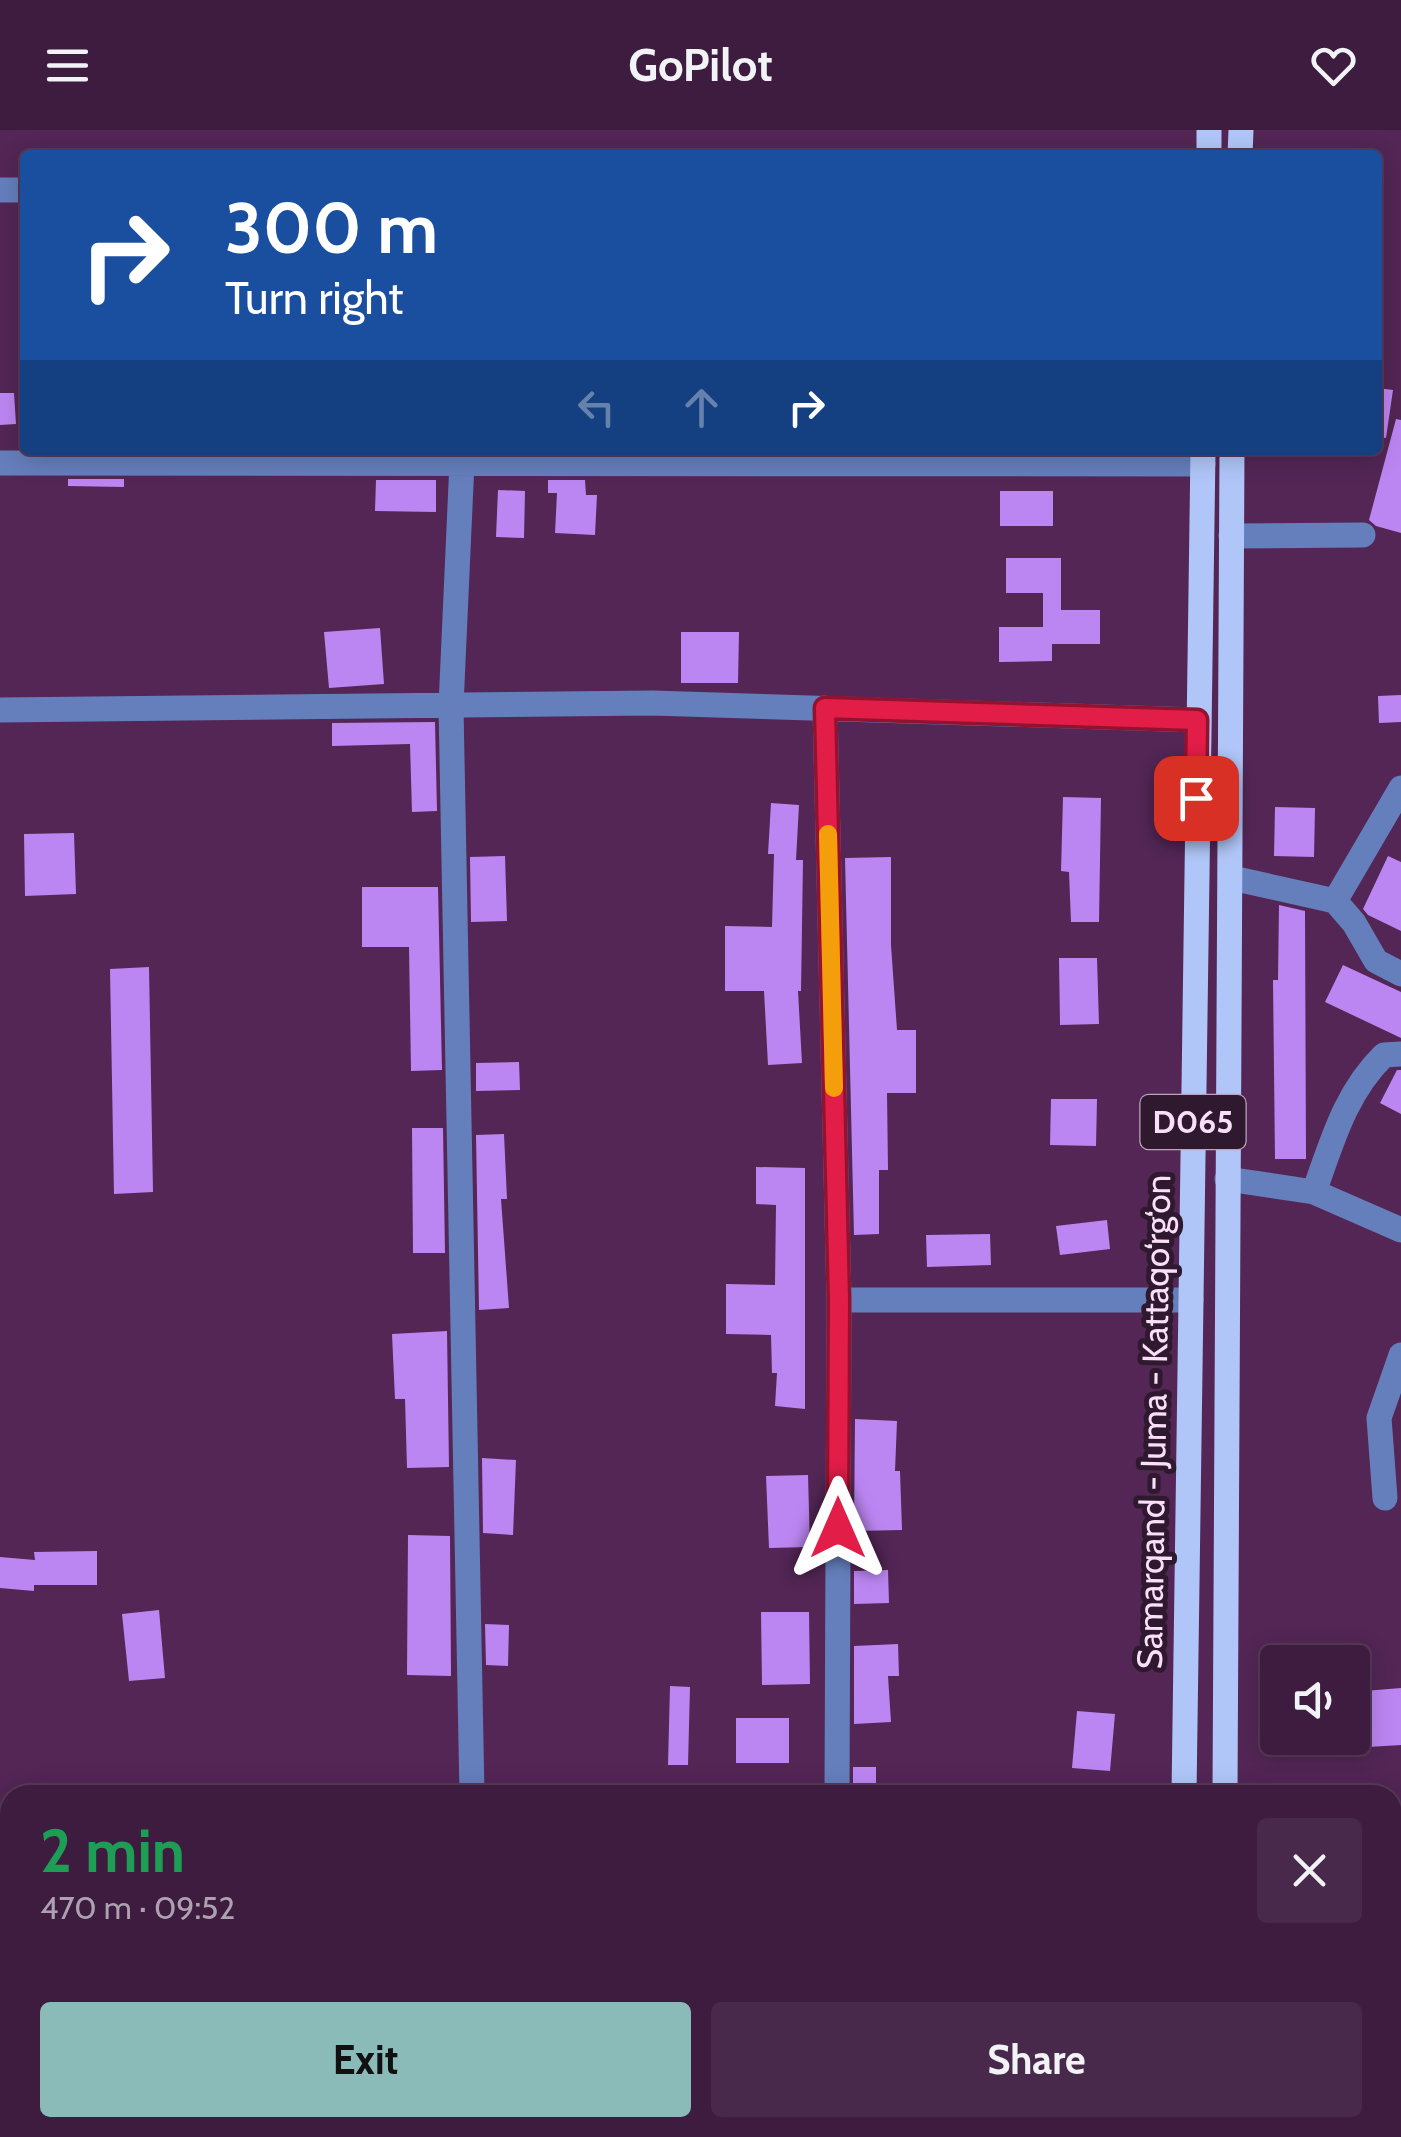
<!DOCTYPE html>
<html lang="en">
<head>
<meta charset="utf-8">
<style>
  :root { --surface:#3e1c40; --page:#49294b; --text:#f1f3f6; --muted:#ada1b1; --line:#573a59; --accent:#8bbbb9 }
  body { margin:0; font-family:Cabin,sans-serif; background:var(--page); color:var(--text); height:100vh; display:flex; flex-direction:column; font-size:38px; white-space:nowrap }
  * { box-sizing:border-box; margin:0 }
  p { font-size:32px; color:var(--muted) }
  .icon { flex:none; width:55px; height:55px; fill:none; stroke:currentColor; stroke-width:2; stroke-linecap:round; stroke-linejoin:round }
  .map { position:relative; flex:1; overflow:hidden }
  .details { position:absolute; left:0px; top:1655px; width:1402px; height:352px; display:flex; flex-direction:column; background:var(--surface); border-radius:30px 30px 0 0; box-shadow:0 5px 25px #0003,0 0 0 2px var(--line) }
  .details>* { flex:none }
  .top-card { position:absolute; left:20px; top:20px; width:1362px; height:305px; border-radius:10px; box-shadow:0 5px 25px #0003,0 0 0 2px var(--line); background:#1a4fa0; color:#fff; overflow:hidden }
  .buttons { position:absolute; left:1260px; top:1515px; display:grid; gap:20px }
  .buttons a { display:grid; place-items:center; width:110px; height:110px; border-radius:10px; background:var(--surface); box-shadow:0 5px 25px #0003,0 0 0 2px var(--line); font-size:50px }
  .pin { position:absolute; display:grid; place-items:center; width:85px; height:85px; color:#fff; margin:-42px; border-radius:20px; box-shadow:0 5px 15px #0006 }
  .me { position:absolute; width:110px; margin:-55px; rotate:0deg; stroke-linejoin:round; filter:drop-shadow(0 0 8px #0008) }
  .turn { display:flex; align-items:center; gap:35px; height:210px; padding:0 40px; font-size:45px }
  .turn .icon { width:130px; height:130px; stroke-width:2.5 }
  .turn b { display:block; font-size:70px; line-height:85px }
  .lanes { display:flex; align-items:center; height:95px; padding:0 40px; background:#0003; justify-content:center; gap:50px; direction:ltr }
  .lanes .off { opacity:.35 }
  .round { display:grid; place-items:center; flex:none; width:105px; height:105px; border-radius:10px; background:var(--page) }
  .headline { display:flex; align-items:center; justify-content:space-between; height:170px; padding:0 40px }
  h1 { font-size:60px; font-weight:700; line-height:75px; color:#1e9e55 }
  .button { display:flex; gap:20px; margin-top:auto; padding:20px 40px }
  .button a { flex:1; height:115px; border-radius:10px; background:var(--accent); color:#111; font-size:40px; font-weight:700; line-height:115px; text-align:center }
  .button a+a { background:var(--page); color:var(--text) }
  header { display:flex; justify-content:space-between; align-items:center; height:130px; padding:0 40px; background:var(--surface); font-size:45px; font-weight:700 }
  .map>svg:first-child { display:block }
  .building { fill:#bc86f2 }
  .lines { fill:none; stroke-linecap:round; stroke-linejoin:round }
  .minor { stroke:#657fbd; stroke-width:25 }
  .major { stroke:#b0c6f8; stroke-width:25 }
  .route-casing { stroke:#92132f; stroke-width:25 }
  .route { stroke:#e11d48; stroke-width:18 }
  .slow { stroke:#f59e0b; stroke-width:18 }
  .labels { text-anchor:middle; stroke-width:10; stroke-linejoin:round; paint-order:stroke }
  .shield { fill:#2e192e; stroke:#bda3bd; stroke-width:2.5 }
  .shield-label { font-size:32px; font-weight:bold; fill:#fadefa }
  .street-label { font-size:35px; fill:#fadefa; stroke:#2e192e }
</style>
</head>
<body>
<header><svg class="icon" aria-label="menu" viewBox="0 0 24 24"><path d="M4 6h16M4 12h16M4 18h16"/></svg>GoPilot<svg class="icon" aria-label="heart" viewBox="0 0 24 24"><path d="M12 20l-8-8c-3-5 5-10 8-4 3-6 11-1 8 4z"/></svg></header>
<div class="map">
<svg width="1401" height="2007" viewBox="0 0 1401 2007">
  <rect width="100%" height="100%" fill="#532655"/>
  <path class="building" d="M1378,258l15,2 -7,48 -8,-1z
    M0,263h14l2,31 -16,1z
    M1396,289l5,1v113l-25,-7 -7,-6z
    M68,349h56v8l-56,-1z
    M376,350h60v32l-61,-1z
    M548,350h37l1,15h11l-2,40 -40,-2 2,-40h-9z
    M498,360l27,1 -1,47 -28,-1z
    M1000,361h53v35h-53z
    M1006,428h55v52h39v34h-48v17l-53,1v-35h44v-34h-37z
    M380,498l4,56 -55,4 -5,-56z
    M681,502h58l-1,51h-57z
    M1401,565v27l-22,1 -1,-27z
    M435,592l2,89 -25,1 -2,-68 -78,2v-23z
    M1063,667l38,1 -2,124h-28l-2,-50 -8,-1z
    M771,673l28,2 -3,55h7l-2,131h-3l4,72 -34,2 -4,-74h-39v-65l47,1 2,-73h-6z
    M1275,677l40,1 -1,49 -40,-1z
    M74,703l2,61 -51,2 -1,-62z
    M505,726l2,65 -36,1 -1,-65z
    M1388,726l13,6v69l-33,-16 -5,-6z
    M891,727v88l6,85h19v63h-29l1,77h-9v64l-25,1 -9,-377z
    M362,757h76l4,183 -31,1 -2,-124h-47z
    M1279,775l26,6 1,248h-31l-2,-179h5z
    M1059,828h38l2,66 -39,1z
    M1343,835l58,27v46l-76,-36z
    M149,837l4,225 -39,2 -4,-225z
    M519,932l1,28 -44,1v-28z
    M1397,940h4v44l-21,-11z
    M1051,969h46l-1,47 -46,-1z
    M412,998h31l2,125h-32z
    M504,1004l3,65h-6l8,109 -30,2 -3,-175z
    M756,1037l49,1v241l-30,-3 2,-33h-5l-1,-38 -45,-1v-50l49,1 1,-80 -20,-1z
    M1107,1090l3,29 -50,6 -4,-29z
    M990,1104l1,31 -64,2 -1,-32z
    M447,1201l2,136 -42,1 -2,-69h-10l-3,-65z
    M855,1289l42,2 -2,50h5l2,59 -48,1z
    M482,1328l34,2 -3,75 -30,-2z
    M808,1345l2,72 -41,1 -3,-72z
    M408,1405l42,1 1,140 -44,-1z
    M97,1421v34h-63v6l-34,-3v-31l35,3 -1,-8z
    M888,1440l1,33 -35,1v-33z
    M159,1480l6,68 -36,3 -7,-67z
    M761,1482h48l1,72 -48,1z
    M485,1494l24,1 -1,41 -22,-1z
    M898,1514l1,32h-11l3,46 -37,2v-78z
    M670,1556l20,1 -2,78h-20z
    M1401,1558v57l-49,3v-56z
    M1077,1581l38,3 -5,57 -38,-3z
    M736,1588h53v45h-53z
    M853,1637h23v28h-23z"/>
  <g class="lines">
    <path class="minor" d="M0,60h25
      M462,332l-11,244 21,1089
      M0,333l1203,1
      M1231,406l132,-1
      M825,578l14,592 -2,495
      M0,580l652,-7 545,17
      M1232,748l103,23 19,22 22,38 25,13
      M1335,771l66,-113
      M1227,1049l87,13 87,38
      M1314,1062c18,-50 31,-99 70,-137l17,-1
      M839,1170h352
      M1385,1368l-6,-80 22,-63
      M0,1764h10
      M463,2007l1,-9"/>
    <path class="major" d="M1209,25v-25
      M1240,25l1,-25
      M1184,1665l19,-1345
      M1225,1665l7,-1345
      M1193,1998l1,9
      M1239,1998l1,9"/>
  </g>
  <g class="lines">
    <g class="route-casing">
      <path id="route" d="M838,1398l1,-228 -14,-592 372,12 -1,78"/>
    </g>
    <use href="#route" class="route"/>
    <path class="slow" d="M828,704l6,254"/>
  </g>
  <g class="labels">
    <rect class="shield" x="1140.5" y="965" width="105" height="54" rx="8"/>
    <g class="shield-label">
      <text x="1193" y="1003">D065</text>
    </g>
    <g class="street-label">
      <text transform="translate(1154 1292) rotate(-89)" y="12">Samarqand - Juma - Kattaqo‘rg‘on</text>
    </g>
  </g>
</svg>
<div class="buttons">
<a><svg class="icon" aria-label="sound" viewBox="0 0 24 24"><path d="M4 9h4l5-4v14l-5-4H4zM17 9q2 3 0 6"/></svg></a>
</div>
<div class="pin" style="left:1196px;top:668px;background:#d93025"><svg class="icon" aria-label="arrive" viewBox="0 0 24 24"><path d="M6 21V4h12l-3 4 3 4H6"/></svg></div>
<svg class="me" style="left:838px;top:1398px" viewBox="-20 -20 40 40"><path d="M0-17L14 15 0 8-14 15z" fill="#e11d48" stroke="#fff" stroke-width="4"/></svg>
<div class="top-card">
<div class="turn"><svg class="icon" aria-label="right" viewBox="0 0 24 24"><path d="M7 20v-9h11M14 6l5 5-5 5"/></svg><div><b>300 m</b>Turn right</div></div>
<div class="lanes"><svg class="icon off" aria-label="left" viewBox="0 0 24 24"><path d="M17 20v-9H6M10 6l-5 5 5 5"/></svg><svg class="icon off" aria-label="ahead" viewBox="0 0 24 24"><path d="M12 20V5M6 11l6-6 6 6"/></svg><svg class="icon" aria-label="right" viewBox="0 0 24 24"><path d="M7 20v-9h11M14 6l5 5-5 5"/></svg></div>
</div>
<section class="details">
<div class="headline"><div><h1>2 min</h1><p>470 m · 09:52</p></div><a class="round"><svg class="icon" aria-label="close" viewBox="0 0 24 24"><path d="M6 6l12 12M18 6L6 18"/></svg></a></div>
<div class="button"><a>Exit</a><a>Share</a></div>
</section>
</div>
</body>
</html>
